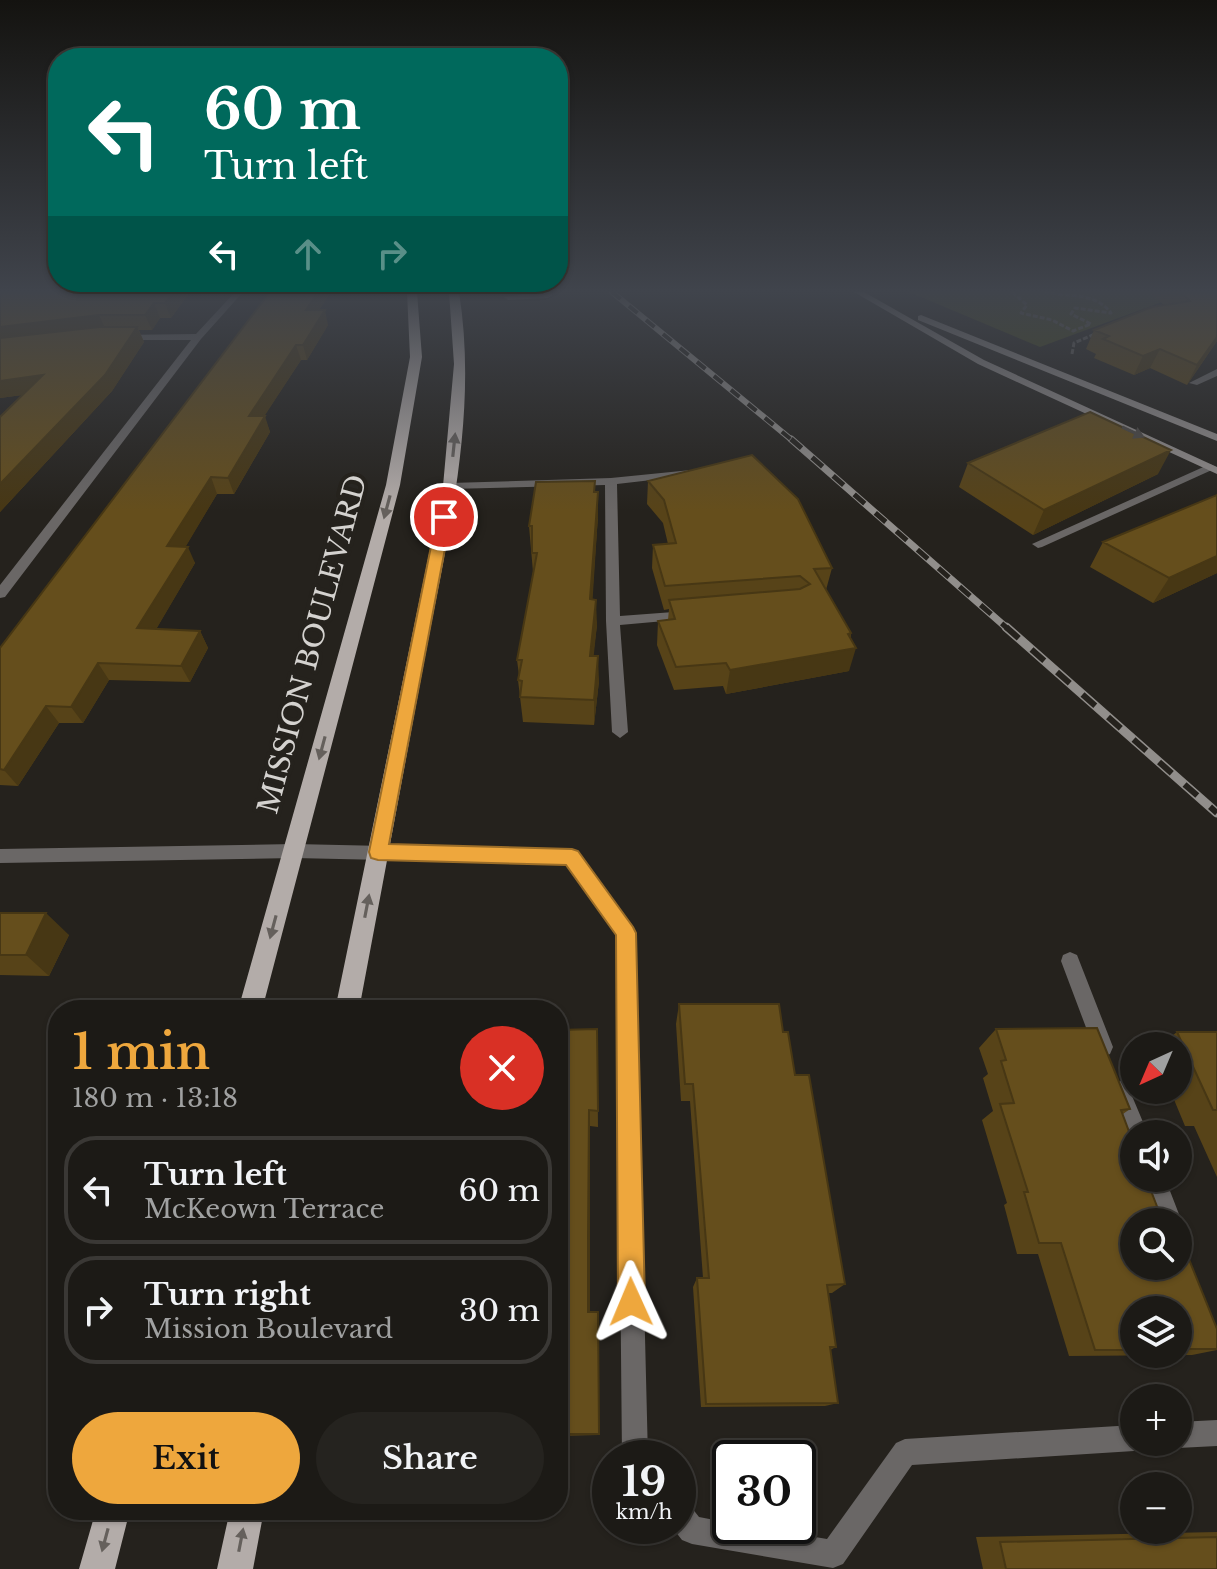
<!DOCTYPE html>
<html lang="en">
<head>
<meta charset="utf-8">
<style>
  :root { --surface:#1c1a16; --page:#25231f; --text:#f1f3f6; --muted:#a0a1a1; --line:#3a3835; --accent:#eea73d }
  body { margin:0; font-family:"Libre Baskerville",serif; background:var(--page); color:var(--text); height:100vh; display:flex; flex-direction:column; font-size:30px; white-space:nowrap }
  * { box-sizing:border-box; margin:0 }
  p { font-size:26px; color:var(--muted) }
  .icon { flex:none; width:44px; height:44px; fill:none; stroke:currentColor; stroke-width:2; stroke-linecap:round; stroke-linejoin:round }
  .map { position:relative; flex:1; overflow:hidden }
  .side { position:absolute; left:48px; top:1000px; width:520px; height:520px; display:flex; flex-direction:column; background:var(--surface); border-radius:32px; box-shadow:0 2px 6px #0004,0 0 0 2px var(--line) }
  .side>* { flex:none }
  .top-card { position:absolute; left:48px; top:48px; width:520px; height:244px; border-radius:32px; box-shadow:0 2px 6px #0004,0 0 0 2px var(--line); background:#00695c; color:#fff; overflow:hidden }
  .needle { width:52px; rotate:224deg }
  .buttons { position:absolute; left:1120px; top:1032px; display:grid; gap:16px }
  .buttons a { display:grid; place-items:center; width:72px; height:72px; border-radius:50%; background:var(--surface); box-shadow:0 2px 6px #0004,0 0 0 2px var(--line); font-size:40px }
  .speed { position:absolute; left:592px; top:1440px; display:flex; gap:16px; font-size:40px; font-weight:700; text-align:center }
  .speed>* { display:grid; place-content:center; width:104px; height:104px; border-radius:50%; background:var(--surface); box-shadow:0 2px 6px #0004,0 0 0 2px var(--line); line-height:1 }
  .speed small { font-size:20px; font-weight:400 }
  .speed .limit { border:4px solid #111; border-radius:12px; background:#fff; color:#111 }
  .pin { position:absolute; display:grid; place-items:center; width:68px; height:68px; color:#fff; margin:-34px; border:4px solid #fff; border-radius:50%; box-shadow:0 2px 8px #0007 }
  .me { position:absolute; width:88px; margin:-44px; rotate:359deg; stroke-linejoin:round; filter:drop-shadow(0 0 6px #0008) }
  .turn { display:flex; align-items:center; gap:28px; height:168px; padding:0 24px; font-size:36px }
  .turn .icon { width:104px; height:104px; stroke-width:2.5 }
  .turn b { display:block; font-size:56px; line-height:68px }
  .lanes { display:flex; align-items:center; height:76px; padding:0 24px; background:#0003; justify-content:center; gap:40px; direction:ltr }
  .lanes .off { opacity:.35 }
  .round { display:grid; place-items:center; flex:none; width:84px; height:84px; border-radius:42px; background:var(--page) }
  .head { display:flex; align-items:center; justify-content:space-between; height:136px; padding:0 24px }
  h1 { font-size:48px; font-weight:600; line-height:60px; color:var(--accent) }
  .action { display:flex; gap:16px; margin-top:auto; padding:16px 24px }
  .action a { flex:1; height:92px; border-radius:48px; background:var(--accent); color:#111; font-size:32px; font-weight:600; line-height:92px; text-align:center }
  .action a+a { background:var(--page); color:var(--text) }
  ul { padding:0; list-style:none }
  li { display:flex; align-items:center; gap:24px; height:108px; margin:0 16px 12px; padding:0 8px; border:4px solid var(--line); border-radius:32px }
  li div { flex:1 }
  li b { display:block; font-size:30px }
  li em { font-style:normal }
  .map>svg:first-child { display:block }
  .green { fill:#45481b }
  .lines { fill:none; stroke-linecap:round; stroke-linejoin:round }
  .path { stroke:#63605c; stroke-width:3; stroke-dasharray:5 2; stroke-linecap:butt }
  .service { fill:#6a6766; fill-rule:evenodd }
  .minor { fill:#6a6766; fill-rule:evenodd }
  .secondary { fill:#938e8c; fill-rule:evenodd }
  .primary { fill:#b3aca9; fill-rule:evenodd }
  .rail-far2-casing { stroke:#918e8b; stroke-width:6 }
  .rail-far1-casing { stroke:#918e8b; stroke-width:7 }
  .rail-casing { stroke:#918e8b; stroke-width:9 }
  .rail-far2 { stroke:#25221d; stroke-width:4; stroke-dasharray:11; stroke-linecap:butt }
  .rail-far1 { stroke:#25221d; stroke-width:5; stroke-dasharray:14; stroke-linecap:butt }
  .rail { stroke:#25221d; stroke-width:6; stroke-dasharray:17; stroke-linecap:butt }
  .wall { fill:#574318; fill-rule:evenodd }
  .shaded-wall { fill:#473714 }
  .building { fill:#654e1c; stroke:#473714; stroke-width:2 }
  .oneway { fill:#4c4844 }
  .oneway2 { fill:#65605c }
  .route { fill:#eea73d; stroke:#9b6d28; stroke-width:2 }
  .labels { text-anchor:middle; stroke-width:8; stroke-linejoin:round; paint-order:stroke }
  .street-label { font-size:28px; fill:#d4d2cf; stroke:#25221d }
</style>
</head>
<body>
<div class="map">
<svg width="1217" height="1569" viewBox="0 0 1217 1569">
  <rect width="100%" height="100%" fill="#25221d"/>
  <path class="green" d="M909,292h280l-149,55z"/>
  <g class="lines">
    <path class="path" d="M1012,292l15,13 -6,8 31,7 21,11 18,-7 -20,-10 4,-6 36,5c-16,-21 -42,-16 -66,-21
      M1072,354l2,-11 23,-10"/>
    <path class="service" d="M541,292h9l2,3 -4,3 -40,2 -4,-3z"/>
    <path class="minor" d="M235,292h8l-42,47 -196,258 -5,1v-13l191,-245h-70l-3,-1v-4l78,-1z
      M1217,369v7l-20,9 -8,-2z
      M1210,464l6,3 -2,2 -172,78 -4,1 -6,-4z
      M691,470l6,3 -2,2 -78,9 3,132 67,-5 7,4 -7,4 -67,6 8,107 -8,6 -8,-6 -6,-111 -1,-136 -155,4 -6,-3 6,-3 161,-5z
      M294,844l278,6 6,2 54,75 3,6 13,525h-26l-5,-523 -50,-71 -273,-6 -294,5v-14z
      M1070,952l7,3 36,92 -3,7 -7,3 -7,-3 -35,-93 2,-6z
      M1120,1081l7,3 21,50h-14v9l-5,-1 -19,-51 3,-7z
      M1143,1178h22l17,44 -3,8 -1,-8h-18z
      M1217,1420v26l-39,2 -9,-4 -1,-2h10v-20z
      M1134,1425v17h11l-2,5 -9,4 -222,14 -69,99 -10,4 -141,-24 -10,-4 -11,-14h7v-27l10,4 11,14 31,6v3h20l77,13 69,-96 9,-4z"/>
    <path class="secondary" d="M854,292h10l120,68 233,107v7l-239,-110z
      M921,315l296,119v7l-299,-121v-4z"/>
    <path class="primary" d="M407,292h10l5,65 -22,128 -138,525h-24l148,-525 24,-128z
      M449,292h10c19,119 -10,238 -32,354 -23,122 -45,243 -68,364h-24l108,-524 11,-122z
      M96,1510h34l-15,59h-36z
      M230,1510h34l-11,59h-36z"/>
    <g class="rail-far2-casing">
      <path id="rail-far2" d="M612,292l181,149"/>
    </g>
    <g class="rail-far1-casing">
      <path id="rail-far1" d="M791,439l217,190"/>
    </g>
    <g class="rail-casing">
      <path id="rail" d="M1006,627l211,186"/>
    </g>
    <use href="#rail-far2" class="rail-far2"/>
    <use href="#rail-far1" class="rail-far1"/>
    <use href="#rail" class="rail"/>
  </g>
  <path class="wall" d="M0,292h190l-19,26h-11l-8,12h-13l5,12 -32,49 -112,121v-95l22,-22 -22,3z
    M331,292l-12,18 9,15 -21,35h-6l-37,56 6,16 -36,62h-17l-32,53 10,16 -39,66 44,2 8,17 -18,34 -81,-2 -26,43h-24l-41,63 -18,-1v-137z
    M1149,292h68v49l-30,44 -37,-17 -16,7 -40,-17 2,-4 -10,-5 8,-19 70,-25z
    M968,463l190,11 -125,61 -74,-48z
    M595,481v11h3v24l-6,83 5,26 -4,31 6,25 -5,44 -71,-3 -5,-42 1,-5 -2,-15 16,-88 -4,-46z
    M648,481l184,87 -6,22 25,43 -2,38 -123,23 -3,-8 -49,4 -17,-45 1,-24 10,-1 1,-11 -5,1 -12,-42 1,-23 15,-1 -5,-21 -16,-19z
    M1103,542l114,31 -64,30 -63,-36z
    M0,913l69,22 -20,41 -49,-1z
    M679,1004l104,28 62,252 -13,9h-4l8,54 -6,3 8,53 -13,3 -124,1 -8,-120 4,-9h6l-13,-177h-9l-5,-77z
    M597,1029l1,98 -8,-1 -1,125v61l9,8 1,115 -41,1v-406z
    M996,1029l134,80 -7,5 11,108 83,107v21l-25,5 -123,1 -31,-102h-21l-13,-49 3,-2 -25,-83 11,-9 -10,-33 5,-4 -9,-26zM1134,1310h44v44h-44z
    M1177,1032h40v145l-23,-51h-9l-15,-36h8v-44h-19z
    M1217,1532v37h-234l-7,-32z"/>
  <path class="shaded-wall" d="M174,292h16l-19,26 -6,-15z
    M318,292h13l-21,32 -4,-14z
    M154,303l6,15 -8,12 -7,-15z
    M325,310l3,15 -21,35 -4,-15z
    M99,315l7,15 -106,13v-16z
    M137,327l7,15 -32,49 -112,121v-28z
    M1217,337v4l-30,44 10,-20z
    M296,345l5,15 -47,72 -5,-16z
    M1160,349l-10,19 -16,7 9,-19z
    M43,375l8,16 -51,7v-17z
    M265,416l5,16 -36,62 -6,-16z
    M1171,450l-13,24 -125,61 11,-25z
    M211,477l6,17 -41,69 -9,-17z
    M598,492v24l-7,108 -1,-25z
    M188,547l7,16 -48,82 -10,-17z
    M1217,556v17l-64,30 16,-25z
    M596,600l1,25 -6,56 -1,-25z
    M200,631l8,17 -18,34 -9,-16z
    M851,633l-4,16 9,-1 -7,23 -123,23 4,-24z
    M598,656l1,25 -5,44v-25z
    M98,663l11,17 -26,43 -12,-16z
    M46,706l13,17 -41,63 -14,-16z
    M46,913l23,22 -20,41 -23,-21z
    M589,1110l1,16v194l-2,-8z"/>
  <path class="building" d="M0,292h174l-9,11h-11l-9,12h-46l-99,12z
    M270,292h48l-12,18h19l-22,35h-7l-47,71h16l-37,62 -17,-1 -44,69 21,1 -51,81 63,3 -19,35 -83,-3 -27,44 -25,-1 -42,64 -4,-1v-121z
    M1180,292h37v45l-20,28 -37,-16 -17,7 -40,-17 6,-3 -15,-6 58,-23 38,-6z
    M99,327h38l-32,48 -105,109v-67l43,-42 -43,6v-43z
    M1090,412l81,38 -127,60 -76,-47z
    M752,455l46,44 34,69 -18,1 37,64 -3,1 8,14 -126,22 -4,-7 -50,4 -18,-46 17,-2 -6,-19 131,-11 10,-5 -10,-8 -135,10 -12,-41 23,-2 -12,-43 -16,-19z
    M595,481l-1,11h4l-8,107 6,1 -6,56h8l-4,44 -74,-3 2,-16 -4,-1 4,-20h-5l20,-107h-5v-27h-3l7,-44z
    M1217,495v61l-48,22 -66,-36z
    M0,913h46l-20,42h-26z
    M679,1004h100l4,28h5l7,43h14l36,209 -18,1 9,62h-6l8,56 -132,1 -9,-126h12l-16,-194h-8z
    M1097,1028l33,81 -9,1 13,35v33h12l17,44h-29v44h44v-34l39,97v20h-39v-39h-44v40h-39l-34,-107h-22l-15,-51h4l-28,-88 14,-1 -13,-42 5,-1 -10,-31z
    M597,1029l1,82 -9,-1 -1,130v72h10l1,122h-41v-404z
    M1177,1032h40v78h-4z
    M1217,1537v32h-211l-6,-27z"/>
  <defs><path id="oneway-solid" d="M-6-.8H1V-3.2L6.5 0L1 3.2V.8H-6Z" transform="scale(2)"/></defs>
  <use class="oneway" href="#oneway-solid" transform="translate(1133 432) rotate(25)"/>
  <g class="oneway2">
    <use href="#oneway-solid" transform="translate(454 445) rotate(-84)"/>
    <use href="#oneway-solid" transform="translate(387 507) rotate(105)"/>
    <use href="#oneway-solid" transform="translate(322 748) rotate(105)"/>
    <use href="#oneway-solid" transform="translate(367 906) rotate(-79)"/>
    <use href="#oneway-solid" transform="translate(273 927) rotate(105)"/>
    <use href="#oneway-solid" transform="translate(105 1540) rotate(105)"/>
    <use href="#oneway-solid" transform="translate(241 1540) rotate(-79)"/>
  </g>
  <linearGradient id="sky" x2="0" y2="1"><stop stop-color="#141310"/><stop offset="0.57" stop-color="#40444c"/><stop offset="1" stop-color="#40444c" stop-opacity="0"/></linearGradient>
  <rect width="1217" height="511" fill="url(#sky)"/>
  <path class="route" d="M444,513l7,4 -62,327 183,5 6,2 55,76 3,6 9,369 -4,10 -10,4 -9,-4 -4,-10 -2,-367 -50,-70 -188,-5 -7,-2 -2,-6 68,-335z"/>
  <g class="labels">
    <g class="street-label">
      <text transform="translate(312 644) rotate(-75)" y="10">MISSION BOULEVARD</text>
    </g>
  </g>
</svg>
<div class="buttons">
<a><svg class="needle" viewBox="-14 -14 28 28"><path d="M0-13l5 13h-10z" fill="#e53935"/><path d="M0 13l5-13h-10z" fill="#a0a1a1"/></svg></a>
<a><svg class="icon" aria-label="sound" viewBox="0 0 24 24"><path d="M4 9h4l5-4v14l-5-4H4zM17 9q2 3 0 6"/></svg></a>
<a><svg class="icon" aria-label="search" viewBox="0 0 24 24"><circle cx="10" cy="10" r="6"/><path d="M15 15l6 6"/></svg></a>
<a><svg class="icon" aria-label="layers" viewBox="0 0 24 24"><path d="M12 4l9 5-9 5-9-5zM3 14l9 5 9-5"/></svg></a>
<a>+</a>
<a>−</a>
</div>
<div class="speed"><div>19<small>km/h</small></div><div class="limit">30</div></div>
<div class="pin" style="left:444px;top:517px;background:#d93025"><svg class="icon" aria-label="arrive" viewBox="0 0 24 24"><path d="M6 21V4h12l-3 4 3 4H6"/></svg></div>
<svg class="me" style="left:631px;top:1302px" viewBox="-20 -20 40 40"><path d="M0-17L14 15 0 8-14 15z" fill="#eea73d" stroke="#fff" stroke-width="4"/></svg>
<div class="top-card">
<div class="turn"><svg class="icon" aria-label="left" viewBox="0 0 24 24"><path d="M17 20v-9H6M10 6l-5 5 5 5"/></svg><div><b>60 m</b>Turn left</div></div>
<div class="lanes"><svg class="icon" aria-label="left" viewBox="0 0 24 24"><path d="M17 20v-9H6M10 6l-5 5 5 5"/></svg><svg class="icon off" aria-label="ahead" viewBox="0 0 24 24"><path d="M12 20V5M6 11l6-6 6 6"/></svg><svg class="icon off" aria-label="right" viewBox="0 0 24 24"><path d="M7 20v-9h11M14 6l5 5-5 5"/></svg></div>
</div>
<section class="side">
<div class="head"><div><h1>1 min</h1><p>180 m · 13:18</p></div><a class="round" style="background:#d93025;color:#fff"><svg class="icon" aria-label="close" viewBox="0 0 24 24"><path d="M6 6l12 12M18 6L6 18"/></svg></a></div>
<ul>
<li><svg class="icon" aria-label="left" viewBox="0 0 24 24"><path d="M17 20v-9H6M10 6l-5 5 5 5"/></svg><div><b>Turn left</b><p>McKeown Terrace</p></div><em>60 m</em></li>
<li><svg class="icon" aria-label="right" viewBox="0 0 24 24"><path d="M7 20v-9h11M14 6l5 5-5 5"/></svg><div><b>Turn right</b><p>Mission Boulevard</p></div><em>30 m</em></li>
</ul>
<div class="action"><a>Exit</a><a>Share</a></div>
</section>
</div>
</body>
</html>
